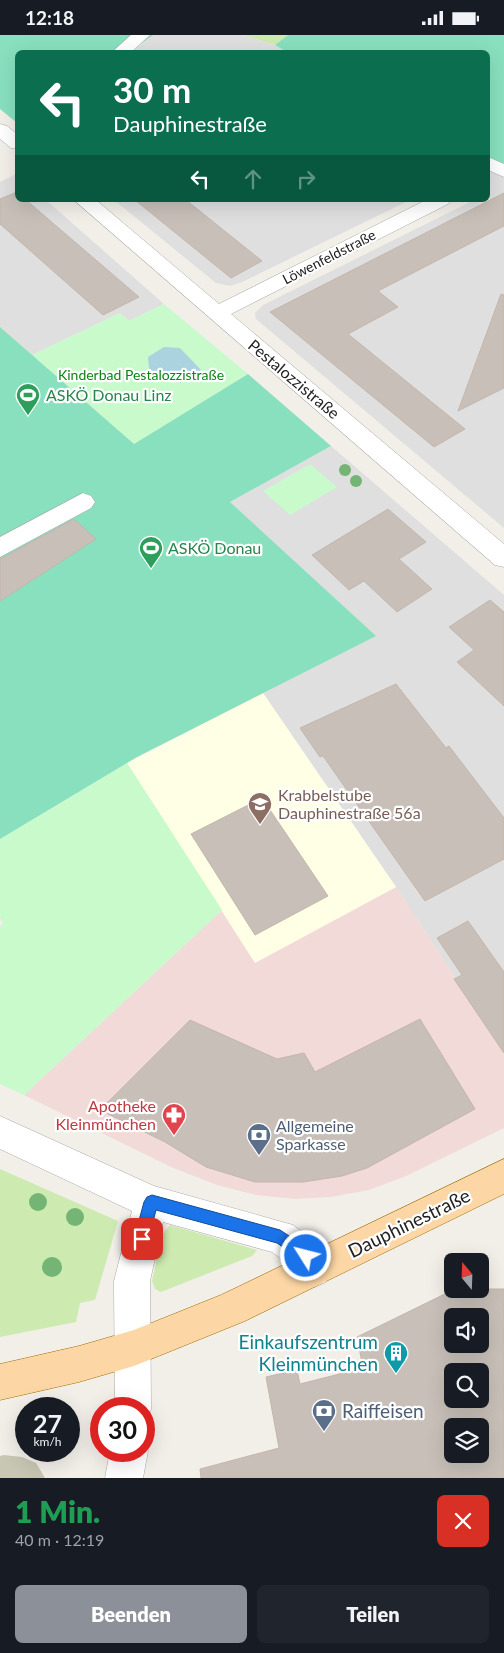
<!DOCTYPE html>
<html lang="de">
<head>
<meta charset="utf-8">
<style>
  :root { --surface:#171b24; --page:#20242c; --text:#f1f3f6; --muted:#9ea1a6; --accent:#8c9099 }
  body { margin:0; font-family:Lato,sans-serif; background:var(--page); color:var(--text); height:100vh; display:flex; flex-direction:column; font-size:19px; white-space:nowrap }
  * { box-sizing:border-box; margin:0 }
  p { font-size:16px; color:var(--muted) }
  .icon { flex:none; width:28px; height:28px; fill:none; stroke:currentColor; stroke-width:2; stroke-linecap:round; stroke-linejoin:round }
  .map { position:relative; height:1443px; overflow:hidden }
  .panel { display:flex; flex-direction:column; background:var(--surface); flex:1 }
  .panel>* { flex:none }
  .top-card { position:absolute; left:15px; top:15px; width:475px; height:152px; border-radius:8px; box-shadow:0 5px 20px #0002; background:#0b6e4f; color:#fff; overflow:hidden }
  .needle { width:32px; rotate:341deg }
  .buttons { position:absolute; left:444px; top:1218px; display:grid; gap:10px }
  .buttons a { display:grid; place-items:center; width:45px; height:45px; border-radius:8px; background:var(--surface); box-shadow:0 5px 20px #0002; font-size:25px }
  .speed { position:absolute; left:15px; top:1362px; display:flex; gap:10px; font-size:25px; font-weight:700; text-align:center }
  .speed>* { display:grid; place-content:center; width:65px; height:65px; border-radius:50%; background:var(--surface); box-shadow:0 5px 20px #0002; line-height:1 }
  .speed small { font-size:12px; font-weight:400 }
  .speed .limit { border:8px solid #d22; background:#fff; color:#111 }
  .pin { position:absolute; display:grid; place-items:center; width:42px; height:42px; color:#fff; margin:-21px; border-radius:10px; box-shadow:0 2px 8px #0006 }
  .me { position:absolute; width:55px; margin:-28px; rotate:306deg; stroke-linejoin:round; filter:drop-shadow(0 0 4px #0008) }
  .turn { display:flex; align-items:center; gap:18px; height:105px; padding:0 15px; font-size:22px }
  .turn .icon { width:65px; height:65px; stroke-width:2.5 }
  .turn b { display:block; font-size:35px; line-height:42px }
  .lanes { display:flex; align-items:center; height:48px; padding:0 15px; background:#0003; justify-content:center; gap:25px; direction:ltr }
  .lanes .off { opacity:.35 }
  .round { display:grid; place-items:center; flex:none; width:52px; height:52px; border-radius:8px; background:var(--page) }
  .summary { display:flex; align-items:center; justify-content:space-between; height:85px; padding:0 15px }
  h1 { font-size:30px; font-weight:800; line-height:38px; color:#1e9e55 }
  .button { display:flex; gap:10px; margin-top:auto; padding:10px 15px }
  .button a { flex:1; height:58px; border-radius:8px; background:var(--accent); color:#fff; font-size:20px; font-weight:800; line-height:58px; text-align:center }
  .button a+a { background:var(--page); color:var(--text) }
  .status { display:flex; justify-content:space-between; align-items:center; height:35px; padding:0 25px; background:var(--surface); direction:ltr }
  .status svg { height:14px; fill:currentColor }
  .map>svg:first-child { display:block }
  .residential { fill:#e0dfdf }
  .commercial { fill:#f2dad9 }
  .education { fill:#ffffe5 }
  .construction { fill:#c7c7b4 }
  .grass { fill:#cdebb0 }
  .park { fill:#c8facc }
  .pitch { fill:#88e0be }
  .water { fill:#aad3df }
  .building { fill:#c7bfb8; stroke:#c4b6ab; fill-rule:evenodd }
  .lines { fill:none; stroke-linecap:round; stroke-linejoin:round }
  .minor-casing { stroke:#a9a9a9; stroke-width:1 }
  .major-casing { stroke:#a06b00; stroke-width:1 }
  .minor { fill:#fff; fill-rule:evenodd }
  .major { fill:#fcd6a4; fill-rule:evenodd }
  .tree { fill:#74b475 }
  .route { fill:#1a73e8; stroke:#114b97 }
  .labels { text-anchor:middle; stroke-width:4.5; stroke-linejoin:round; paint-order:stroke }
  .far-street-label { font-size:14px; fill:#222; stroke:#fff }
  .far-park-label { font-size:14px; fill:#0c8416; stroke:#fff }
  .street-label { font-size:16px; fill:#222; stroke:#fff }
  .leisure-label { font-size:16px; fill:#27864d; stroke:#fff; text-anchor:start }
  .education-label { font-size:16px; fill:#785e54; stroke:#fff; text-anchor:start }
  .health-label { font-size:16px; fill:#be3a42; stroke:#fff; text-anchor:end }
  .service-label { font-size:16px; fill:#4e5e75; stroke:#fff; text-anchor:start }
  .near-street-label { font-size:19px; fill:#222; stroke:#fff }
  .near-culture-label { font-size:19px; fill:#0d838f; stroke:#fff; text-anchor:end }
  .near-service-label { font-size:19px; fill:#4e5e75; stroke:#fff; text-anchor:start }
</style>
</head>
<body>
<div class="status"><b>12:18</b><svg viewBox="0 0 49 12"><path d="M0 12V9h3v3zM5 12V6h3v6zM10 12V3h3v9zM15 12V0h3v12zM26 1h20v11H26zM47 4h2v5h-2z"/></svg></div>
<div class="map">
<svg width="504" height="1443" viewBox="0 0 504 1443">
  <rect width="100%" height="100%" fill="#f2efe9"/>
  <path class="residential" d="M153,0h90l32,10 14,7 -159,1z
    M488,122l16,8v363l-248,-209 -1,-6 8,-8 207,-103 -2,-2h20z
    M16,139l2,26h28l118,104 -35,17 -9,-8 -88,42 -32,-28v-145z
    M114,165h296l-168,82 -12,4 -14,-3z
    M331,411l173,149v458l-108,-166 -133,-194 112,-57 -145,-134z"/>
  <path class="commercial" d="M396,852l108,166v75l-98,48 -37,14 -38,7 -36,2 -39,-4 -39,-10 -46,-18 -147,-72 198,-185 34,52z"/>
  <path class="education" d="M263,658l133,194 -141,76 -128,-200z"/>
  <path class="construction" d="M4,1420l18,2 14,6 9,15h-45v-22z"/>
  <path class="grass" d="M243,0h45l-13,10z
    M0,1134l118,52 -23,79 -15,3 -4,19 -76,15z
    M170,1190l87,25 -5,6 -91,36 -6,-3 -3,-8 10,-46z"/>
  <path class="park" d="M164,269l84,70 -114,70 -102,-89 88,-42 9,8z
    M310,429l27,23 -47,28 -27,-24z
    M127,728l95,147 -198,185 -24,-11v-157l3,-4 -3,-5v-79z"/>
  <path class="pitch" d="M0,0h153l-23,17 -112,1 -1,70 -17,-14z
    M288,0h216v130l-16,-8v-104h-199l-14,-8z
    M0,292l134,117 114,-70 83,72 -101,56 146,134 -239,121 -137,82z"/>
  <path class="water" d="M164,312l16,1 21,22 -21,13 -31,-14 -1,-12z"/>
  <path class="building" d="M17,157l1,8h8l113,97 -36,18 -103,-91v-25z
    M504,158v33l-126,65 20,16 -50,27 117,95 -31,18 -164,-135z
    M135,165h51l76,61 -31,17z
    M501,259l3,1v93l-46,23z
    M388,474l38,33 -27,17 33,30 -35,23 -33,-31 -15,9 -37,-35z
    M74,484l22,20 -96,62v-42z
    M490,565l14,12v94l-47,-44 17,-12 -25,-23z
    M396,649l50,64 3,-2 55,72v41l-79,42 -102,-145 -3,1 -20,-29z
    M262,763l66,98 -73,39 -64,-101z
    M468,886l36,51v81l-50,-74 8,-4 -25,-37z
    M420,984l55,90 -108,59 -25,8 -39,6h-48l-49,-15 -41,-25 -65,-32 90,-90 87,39 27,-6 11,19z
    M455,1254h49v189h-303l-1,-9 79,-21 -13,-71 31,-7 3,14 63,-16 -6,-31zM452,1281h28v28h-28zM452,1336h28v28h-28zM452,1391h28v28h-28z"/>
  <g class="lines">
    <g class="minor-casing">
      <path id="minor" d="M131,0h19l-20,18h-19z
        M0,89l7,2 11,9v14l-7,-1 -11,-9z
        M488,122l16,7v13l-16,-7z
        M74,165h22l123,104 207,-104h25l-3,4 -217,110 273,230v23l-9,-2z
        M83,458l8,3 4,6 -4,6 -91,49v-20z
        M0,1081l154,70 139,39 25,19 13,26 -5,12 -12,5 -12,-5 -8,-14 -22,-16 -109,-30 -13,59 1,128 -7,14v-14h-29l-1,-128 18,-70 -132,-62z
        M144,1406l4,10 -5,27h-38l5,-27h34z"/>
    </g>
    <g class="major-casing">
      <path id="major" d="M504,1124v35l-259,127 -111,45 -55,16 -79,18v-36l79,-18 55,-16 87,-35z"/>
    </g>
    <use href="#minor" class="minor"/>
    <use href="#major" class="major"/>
  </g>
  <g class="tree">
    <circle cx="345" cy="435" r="6"/>
    <circle cx="356" cy="446" r="6"/>
    <circle cx="38" cy="1167" r="9"/>
    <circle cx="75" cy="1182" r="9"/>
    <circle cx="52" cy="1232" r="10"/>
  </g>
  <path class="route" d="M152,1160l128,35 32,21 2,5 -2,5 -6,2 -29,-20 -121,-33 -9,35 -5,2 -5,-2 -3,-6 10,-37 3,-5z"/>
  <defs>
    <g id="stadium-pin" transform="scale(1.25)"><path d="M0 17L-7.5 6A9.5 9.5 0 1 1 7.5 6Z" fill="#2e9e5b" stroke="#fff"/><path d="M0-5a6.5 5 0 1 0 0 10a6.5 5 0 1 0 0-10ZM-3.5-1.8h7v3.6h-7Z" fill="#fff"/></g>
    <g id="school-pin" transform="scale(1.25)"><path d="M0 17L-7.5 6A9.5 9.5 0 1 1 7.5 6Z" fill="#8d6e63" stroke="#fff"/><path d="M0-5L7-2L0 1L-7-2ZM-4 1L0 2.5L4 1V4Q0 6-4 4Z" fill="#fff"/></g>
    <g id="pharmacy-pin" transform="scale(1.25)"><path d="M0 17L-7.5 6A9.5 9.5 0 1 1 7.5 6Z" fill="#e0444e" stroke="#fff"/><path d="M-2-6h4v4h4v4h-4v4h-4v-4h-4v-4h4Z" fill="#fff"/></g>
    <g id="bank-pin" transform="scale(1.25)"><path d="M0 17L-7.5 6A9.5 9.5 0 1 1 7.5 6Z" fill="#5c6f8a" stroke="#fff"/><path d="M-6-4H6V4H-6ZM0-2.3a2.3 2.3 0 1 0 0 4.6a2.3 2.3 0 1 0 0-4.6Z" fill="#fff"/></g>
    <g id="building-pin" transform="scale(1.25)"><path d="M0 17L-7.5 6A9.5 9.5 0 1 1 7.5 6Z" fill="#0f9aa8" stroke="#fff"/><path d="M-4-6H4V6H1V3H-1V6H-4ZM-2.5-4.3h1.7v1.8h-1.7ZM.8-4.3h1.7v1.8H.8ZM-2.5-1h1.7V.8h-1.7ZM.8-1h1.7V.8H.8Z" fill="#fff"/></g>
  </defs>
  <g fill-rule="evenodd">
    <use href="#stadium-pin" x="28" y="360"/>
    <use href="#stadium-pin" x="151" y="513"/>
    <use href="#school-pin" x="260" y="769"/>
    <use href="#pharmacy-pin" x="174" y="1080"/>
    <use href="#bank-pin" x="259" y="1100"/>
    <use href="#building-pin" x="396" y="1318"/>
    <use href="#bank-pin" x="324" y="1376"/>
  </g>
  <g class="labels">
    <g class="far-street-label">
      <text transform="translate(329 222) rotate(-27)" y="5">Löwenfeldstraße</text>
    </g>
    <g class="far-park-label">
      <text x="141" y="345">Kinderbad Pestalozzistraße</text>
    </g>
    <g class="street-label">
      <text transform="translate(294 344) rotate(40)" y="6">Pestalozzistraße</text>
    </g>
    <g class="leisure-label">
      <text x="46" y="366">ASKÖ Donau Linz</text>
      <text x="168" y="519">ASKÖ Donau</text>
    </g>
    <g class="education-label">
      <text x="278" y="766">Krabbelstube<tspan x="278" dy="18">Dauphinestraße 56a</tspan></text>
    </g>
    <g class="health-label">
      <text x="156" y="1077">Apotheke<tspan x="156" dy="18">Kleinmünchen</tspan></text>
    </g>
    <g class="service-label">
      <text x="276" y="1097">Allgemeine<tspan x="276" dy="18">Sparkasse</tspan></text>
    </g>
    <g class="near-street-label">
      <text transform="translate(409 1188) rotate(-26)" y="7">Dauphinestraße</text>
    </g>
    <g class="near-culture-label">
      <text x="378" y="1314">Einkaufszentrum<tspan x="378" dy="22">Kleinmünchen</tspan></text>
    </g>
    <g class="near-service-label">
      <text x="342" y="1383">Raiffeisen</text>
    </g>
  </g>
</svg>
<div class="buttons">
<a><svg class="needle" viewBox="-14 -14 28 28"><path d="M0-13l5 13h-10z" fill="#e53935"/><path d="M0 13l5-13h-10z" fill="#9ea1a6"/></svg></a>
<a><svg class="icon" aria-label="sound" viewBox="0 0 24 24"><path d="M4 9h4l5-4v14l-5-4H4zM17 9q2 3 0 6"/></svg></a>
<a><svg class="icon" aria-label="search" viewBox="0 0 24 24"><circle cx="10" cy="10" r="6"/><path d="M15 15l6 6"/></svg></a>
<a><svg class="icon" aria-label="layers" viewBox="0 0 24 24"><path d="M12 4l9 5-9 5-9-5zM3 14l9 5 9-5"/></svg></a>
</div>
<div class="speed"><div>27<small>km/h</small></div><div class="limit">30</div></div>
<div class="pin" style="left:142px;top:1204px;background:#d93025"><svg class="icon" aria-label="arrive" viewBox="0 0 24 24"><path d="M6 21V4h12l-3 4 3 4H6"/></svg></div>
<svg class="me" style="left:306px;top:1221px" viewBox="-20 -20 40 40"><circle r="17" fill="#1a73e8" stroke="#fff" stroke-width="3"/><path d="M0-11L8 9 0 5-8 9z" fill="#fff"/></svg>
<div class="top-card">
<div class="turn"><svg class="icon" aria-label="left" viewBox="0 0 24 24"><path d="M17 20v-9H6M10 6l-5 5 5 5"/></svg><div><b>30 m</b>Dauphinestraße</div></div>
<div class="lanes"><svg class="icon" aria-label="left" viewBox="0 0 24 24"><path d="M17 20v-9H6M10 6l-5 5 5 5"/></svg><svg class="icon off" aria-label="ahead" viewBox="0 0 24 24"><path d="M12 20V5M6 11l6-6 6 6"/></svg><svg class="icon off" aria-label="right" viewBox="0 0 24 24"><path d="M7 20v-9h11M14 6l5 5-5 5"/></svg></div>
</div>
</div>
<section class="panel">
<div class="summary"><div><h1>1 Min.</h1><p>40 m · 12:19</p></div><a class="round" style="background:#d93025;color:#fff"><svg class="icon" aria-label="close" viewBox="0 0 24 24"><path d="M6 6l12 12M18 6L6 18"/></svg></a></div>
<div class="button"><a>Beenden</a><a>Teilen</a></div>
</section>
</body>
</html>
